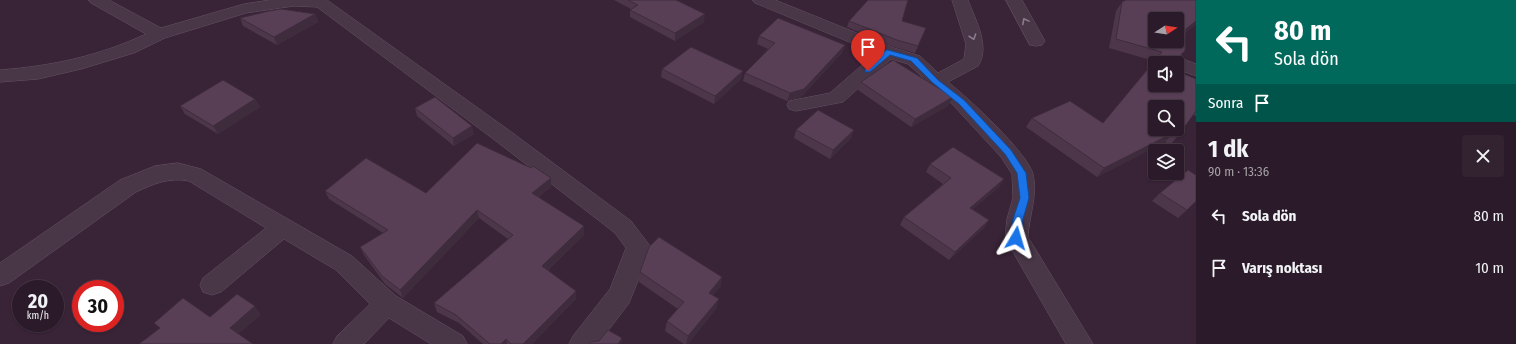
<!DOCTYPE html>
<html lang="tr">
<head>
<meta charset="utf-8">
<style>
  :root { --surface:#2b1a29; --page:#332331; --text:#f1f3f6; --muted:#a6a1a8; --line:#473846 }
  body { margin:0; font-family:"Fira Sans Condensed",sans-serif; background:var(--page); color:var(--text); height:100vh; display:flex; flex-direction:column; font-size:15px; white-space:nowrap }
  * { box-sizing:border-box; margin:0 }
  p { font-size:13px; color:var(--muted) }
  .icon { flex:none; width:22px; height:22px; fill:none; stroke:currentColor; stroke-width:2; stroke-linecap:round; stroke-linejoin:round }
  .map { position:relative; flex:1; overflow:hidden }
  .side { display:flex; flex-direction:column; background:var(--surface); width:320px }
  .side>* { flex:none }
  .top-card { background:#00695c; color:#fff; overflow:hidden }
  .needle { width:26px; rotate:78deg }
  .buttons { position:absolute; left:1148px; top:12px; display:grid; gap:8px }
  .buttons a { display:grid; place-items:center; width:36px; height:36px; border-radius:4px; background:var(--surface); box-shadow:0 1px 3px #0004,0 0 0 1px var(--line); font-size:20px }
  .speed { position:absolute; left:12px; top:280px; display:flex; gap:8px; font-size:20px; font-weight:700; text-align:center }
  .speed>* { display:grid; place-content:center; width:52px; height:52px; border-radius:50%; background:var(--surface); box-shadow:0 1px 3px #0004,0 0 0 1px var(--line); line-height:1 }
  .speed small { font-size:10px; font-weight:400 }
  .speed .limit { border:6px solid #d22; background:#fff; color:#111 }
  .pin { position:absolute; display:grid; place-items:center; width:34px; height:34px; color:#fff; margin:-41px -17px; border-radius:50% 50% 50% 0; rotate:-45deg; box-shadow:0 0 4px #0007 }
  .pin .icon { rotate:45deg }
  .me { position:absolute; width:44px; margin:-22px; rotate:7deg; stroke-linejoin:round; filter:drop-shadow(0 0 3px #0008) }
  .turn { display:flex; align-items:center; gap:14px; height:84px; padding:0 12px; font-size:18px }
  .turn .icon { width:52px; height:52px; stroke-width:2.5 }
  .turn b { display:block; font-size:28px; line-height:34px }
  .then { display:flex; align-items:center; height:38px; padding:0 12px; background:#0003; gap:8px; font-size:15px }
  .round { display:grid; place-items:center; flex:none; width:42px; height:42px; border-radius:4px; background:var(--page) }
  .overview { display:flex; align-items:center; justify-content:space-between; height:68px; padding:0 12px }
  h1 { font-size:24px; font-weight:700; line-height:30px }
  ul { padding:0; list-style:none }
  li { display:flex; align-items:center; gap:12px; height:52px; padding:0 12px }
  li div { flex:1 }
  li b { display:block; font-size:15px }
  li em { font-style:normal }
  main { display:flex; flex:1; min-height:0 }
  .map>svg:first-child { display:block }
  .lines { fill:none; stroke-linecap:round; stroke-linejoin:round }
  .street-casing { stroke:#645262; stroke-width:1 }
  .street { fill:#493748; fill-rule:evenodd }
  .wall { fill:#4d364a }
  .shaded-wall { fill:#3e2c3c }
  .building { fill:#593f56; stroke:#3e2c3c; fill-rule:evenodd }
  .oneway { stroke:#8d7b8c }
  .route { fill:#1a73e8; stroke:#114b97 }
</style>
</head>
<body>
<main>
<div class="map">
<svg width="1196" height="344" viewBox="0 0 1196 344">
  <rect width="100%" height="100%" fill="#392337"/>
  <g class="lines">
    <g class="street-casing">
      <path id="street" d="M89,0h20l52,28 83,-24 26,-4h57l183,131 121,90 19,25 -5,17 -16,40 -31,41h-29l4,-8 37,-47 16,-41 -11,-15 -119,-92 -179,-134 -23,-1 -48,7 -81,25 -31,15 -53,16 -43,10 -38,3v-12c52,-4 99,-14 146,-36l-55,-31z
        M753,0h22l119,48 26,8 18,17 26,-14 2,-15 -14,-44h16c7,19 23,47 10,66l-30,16c20,16 79,70 85,92 5,21 -4,42 -5,63l65,107h-27l-61,-106 2,-19 6,-21 -1,-24 -11,-17 -47,-51 -46,-42 -17,-5 -48,43 -47,9 -7,-2 -2,-4 2,-4 41,-8 46,-40 -121,-50z
        M1006,0h16l23,41 -3,4 -6,1 -6,-1z
        M1183,59l13,5v12l-19,-7v-6h-2z
        M178,163l23,6 151,87 44,40 67,40 4,8h-36l-42,-26 -25,26h-31l4,-8 33,-32 -34,-34 -52,-31 -63,53 -9,3 -9,-3 -3,-7 3,-7 63,-50 -77,-47c-20,-4 -36,3 -53,11l-127,91 -9,3v-23l120,-83 35,-14z"/>
    </g>
    <use href="#street" class="street"/>
  </g>
  <path class="wall" d="M614,0h62l28,22 -29,19 -45,-24v-7l1,-1z
    M1122,2l64,31 -1,18 -4,4 3,19 12,5v37l-3,-1 -15,21 -8,9 -5,-3 -68,35 -71,-50 6,-9 71,5 51,-62 -45,-13 7,-37z
    M315,14l3,8 -41,23 -34,-19 -3,-8z
    M849,21h53l24,7 -11,25 -21,-6 -47,-20z
    M759,36l86,9 -3,8 -41,44 -14,4 -44,-20 2,-8 23,-24 -11,-5z
    M662,69l79,10 -27,25 -53,-27z
    M861,82l92,15 -5,9 -37,21 -53,-37z
    M255,99l5,8 -42,27 -33,-20 -5,-8z
    M415,108l59,26 -20,12 -37,-30z
    M796,130h58l-3,8 -21,21 -36,-21z
    M930,164l74,15 -5,8 -26,22 16,11 -5,8 -35,32 -49,-35 4,-8 39,-33 -17,-12z
    M1196,175v27l-18,16 -26,-17 8,-8z
    M551,178v9l-12,10 45,38 -36,35 28,29 -44,45h-49l-24,-21 -22,-11 -3,-9 74,-64 -29,-21 -76,80 -18,-14 -21,-29 -4,-8 23,-14 -54,-34 -4,-8 101,2z
    M640,272l82,5 -2,10 -7,8 6,4 -3,10 -28,35h-4l-19,-13 2,-10 11,-12 -39,-27z"/>
  <path class="shaded-wall" d="M315,14l3,8 -41,23 -3,-8z
    M705,14l-1,8 -29,19v-8z
    M1196,21v4l-17,13 7,-9z
    M845,45l-3,8 -41,44 -14,4 3,-8z
    M743,71l-2,8 -27,25 1,-8z
    M953,97l-5,9 -37,21 4,-8z
    M255,99l5,8 -42,27 -5,-8z
    M472,126l2,8 -20,12 -1,-8z
    M854,130l-3,8 -21,21 3,-9z
    M1173,133l-8,9 -68,35 7,-9z
    M551,178v9l-18,15 -1,-9z
    M1004,179l-5,8 -34,29 5,-8z
    M1196,201v1l-18,16 9,-8z
    M477,210l2,8 -76,80 -3,-8z
    M989,220l-5,8 -35,32 6,-8z
    M584,226v9l-41,39 -1,-8z
    M722,277l-2,10 -13,16 2,-10z
    M576,291v8l-44,45h-9z
    M719,299l-3,10 -28,35h-2l2,-8z
    M255,306l6,9 -25,21 -6,-8z
    M622,338v4l-2,2h-2z
    M506,339l1,5h-6z"/>
  <path class="building" d="M628,0h48l29,14 -30,19 -45,-23 8,-5z
    M868,0h40l-6,21 24,7 -8,18 -21,-6 -48,-19z
    M1126,0h70v21l-10,8 -1,22 -4,3 3,8v12l12,5v32l-18,25 -5,-3 -69,35 -72,-50 38,-17 33,22 59,-71 -46,-13 6,-37zM1155,19h22v22h-22zM1155,63h22v22h-22zM1155,107h22v22h-22z
    M281,9l34,5 -41,23 -34,-19 29,-7z
    M778,18l67,27 -41,44 -14,4 -45,-20 30,-30 -16,-7z
    M691,47l52,24 -28,25 -53,-27z
    M893,60l60,37 -38,22 -54,-37z
    M223,80l32,19 -42,27 -33,-20z
    M435,97l37,29 -19,12 -38,-30z
    M818,110l36,20 -21,20 -37,-20z
    M477,143l54,25 2,-2 18,12 -19,15 52,33 -42,40 34,25 -53,53h-12l-5,-5 -5,5h-11l-34,-29 -22,-12 79,-68 -36,-25 -77,80 -18,-14 -22,-29 28,-17 -63,-39 41,-33 60,35z
    M953,147l51,32 -34,29 19,12 -34,32 -51,-35 47,-39 -21,-14z
    M1188,170l8,5v26l-9,9 -27,-17z
    M659,237l63,40 -13,16 10,6 -31,37 -21,-15 17,-19 -44,-30 9,-25z
    M237,294l18,12 -25,22 23,16h-114l21,-16 -6,-5 29,-25 27,19z
    M608,330l14,8 -4,6h-29l2,-2 8,-1z"/>
  <defs><path id="oneway-chevron" d="M-2-3.5L2.5 0L-2 3.5" fill="none" stroke-width="1.6" stroke-linecap="round" stroke-linejoin="round"/></defs>
  <g class="oneway">
    <use href="#oneway-chevron" transform="translate(1025 21) rotate(-118)"/>
    <use href="#oneway-chevron" transform="translate(973 37) rotate(71)"/>
  </g>
  <path class="route" d="M886,50h2l29,8 21,22 26,20 47,50 15,23 3,25 -6,21 -3,22h-8l-1,-3 2,-19 7,-21 -3,-25 -12,-19 -46,-50 -26,-21 -22,-22 -21,-6 -20,17h-5v-3z"/>
</svg>
<div class="buttons">
<a><svg class="needle" viewBox="-14 -14 28 28"><path d="M0-13l5 13h-10z" fill="#e53935"/><path d="M0 13l5-13h-10z" fill="#a6a1a8"/></svg></a>
<a><svg class="icon" aria-label="sound" viewBox="0 0 24 24"><path d="M4 9h4l5-4v14l-5-4H4zM17 9q2 3 0 6"/></svg></a>
<a><svg class="icon" aria-label="search" viewBox="0 0 24 24"><circle cx="10" cy="10" r="6"/><path d="M15 15l6 6"/></svg></a>
<a><svg class="icon" aria-label="layers" viewBox="0 0 24 24"><path d="M12 4l9 5-9 5-9-5zM3 14l9 5 9-5"/></svg></a>
</div>
<div class="speed"><div>20<small>km/h</small></div><div class="limit">30</div></div>
<div class="pin" style="left:868px;top:71px;background:#d93025"><svg class="icon" aria-label="arrive" viewBox="0 0 24 24"><path d="M6 21V4h12l-3 4 3 4H6"/></svg></div>
<svg class="me" style="left:1016px;top:238px" viewBox="-20 -20 40 40"><path d="M0-17L14 15 0 8-14 15z" fill="#1a73e8" stroke="#fff" stroke-width="4"/></svg>
</div>
<section class="side">
<div class="top-card">
<div class="turn"><svg class="icon" aria-label="left" viewBox="0 0 24 24"><path d="M17 20v-9H6M10 6l-5 5 5 5"/></svg><div><b>80 m</b>Sola dön</div></div>
<div class="then">Sonra<svg class="icon" aria-label="arrive" viewBox="0 0 24 24"><path d="M6 21V4h12l-3 4 3 4H6"/></svg></div>
</div>
<div class="overview"><div><h1>1 dk</h1><p>90 m · 13:36</p></div><a class="round"><svg class="icon" aria-label="close" viewBox="0 0 24 24"><path d="M6 6l12 12M18 6L6 18"/></svg></a></div>
<ul>
<li><svg class="icon" aria-label="left" viewBox="0 0 24 24"><path d="M17 20v-9H6M10 6l-5 5 5 5"/></svg><div><b>Sola dön</b></div><em>80 m</em></li>
<li><svg class="icon" aria-label="arrive" viewBox="0 0 24 24"><path d="M6 21V4h12l-3 4 3 4H6"/></svg><div><b>Varış noktası</b></div><em>10 m</em></li>
</ul>
</section>
</main>
</body>
</html>
